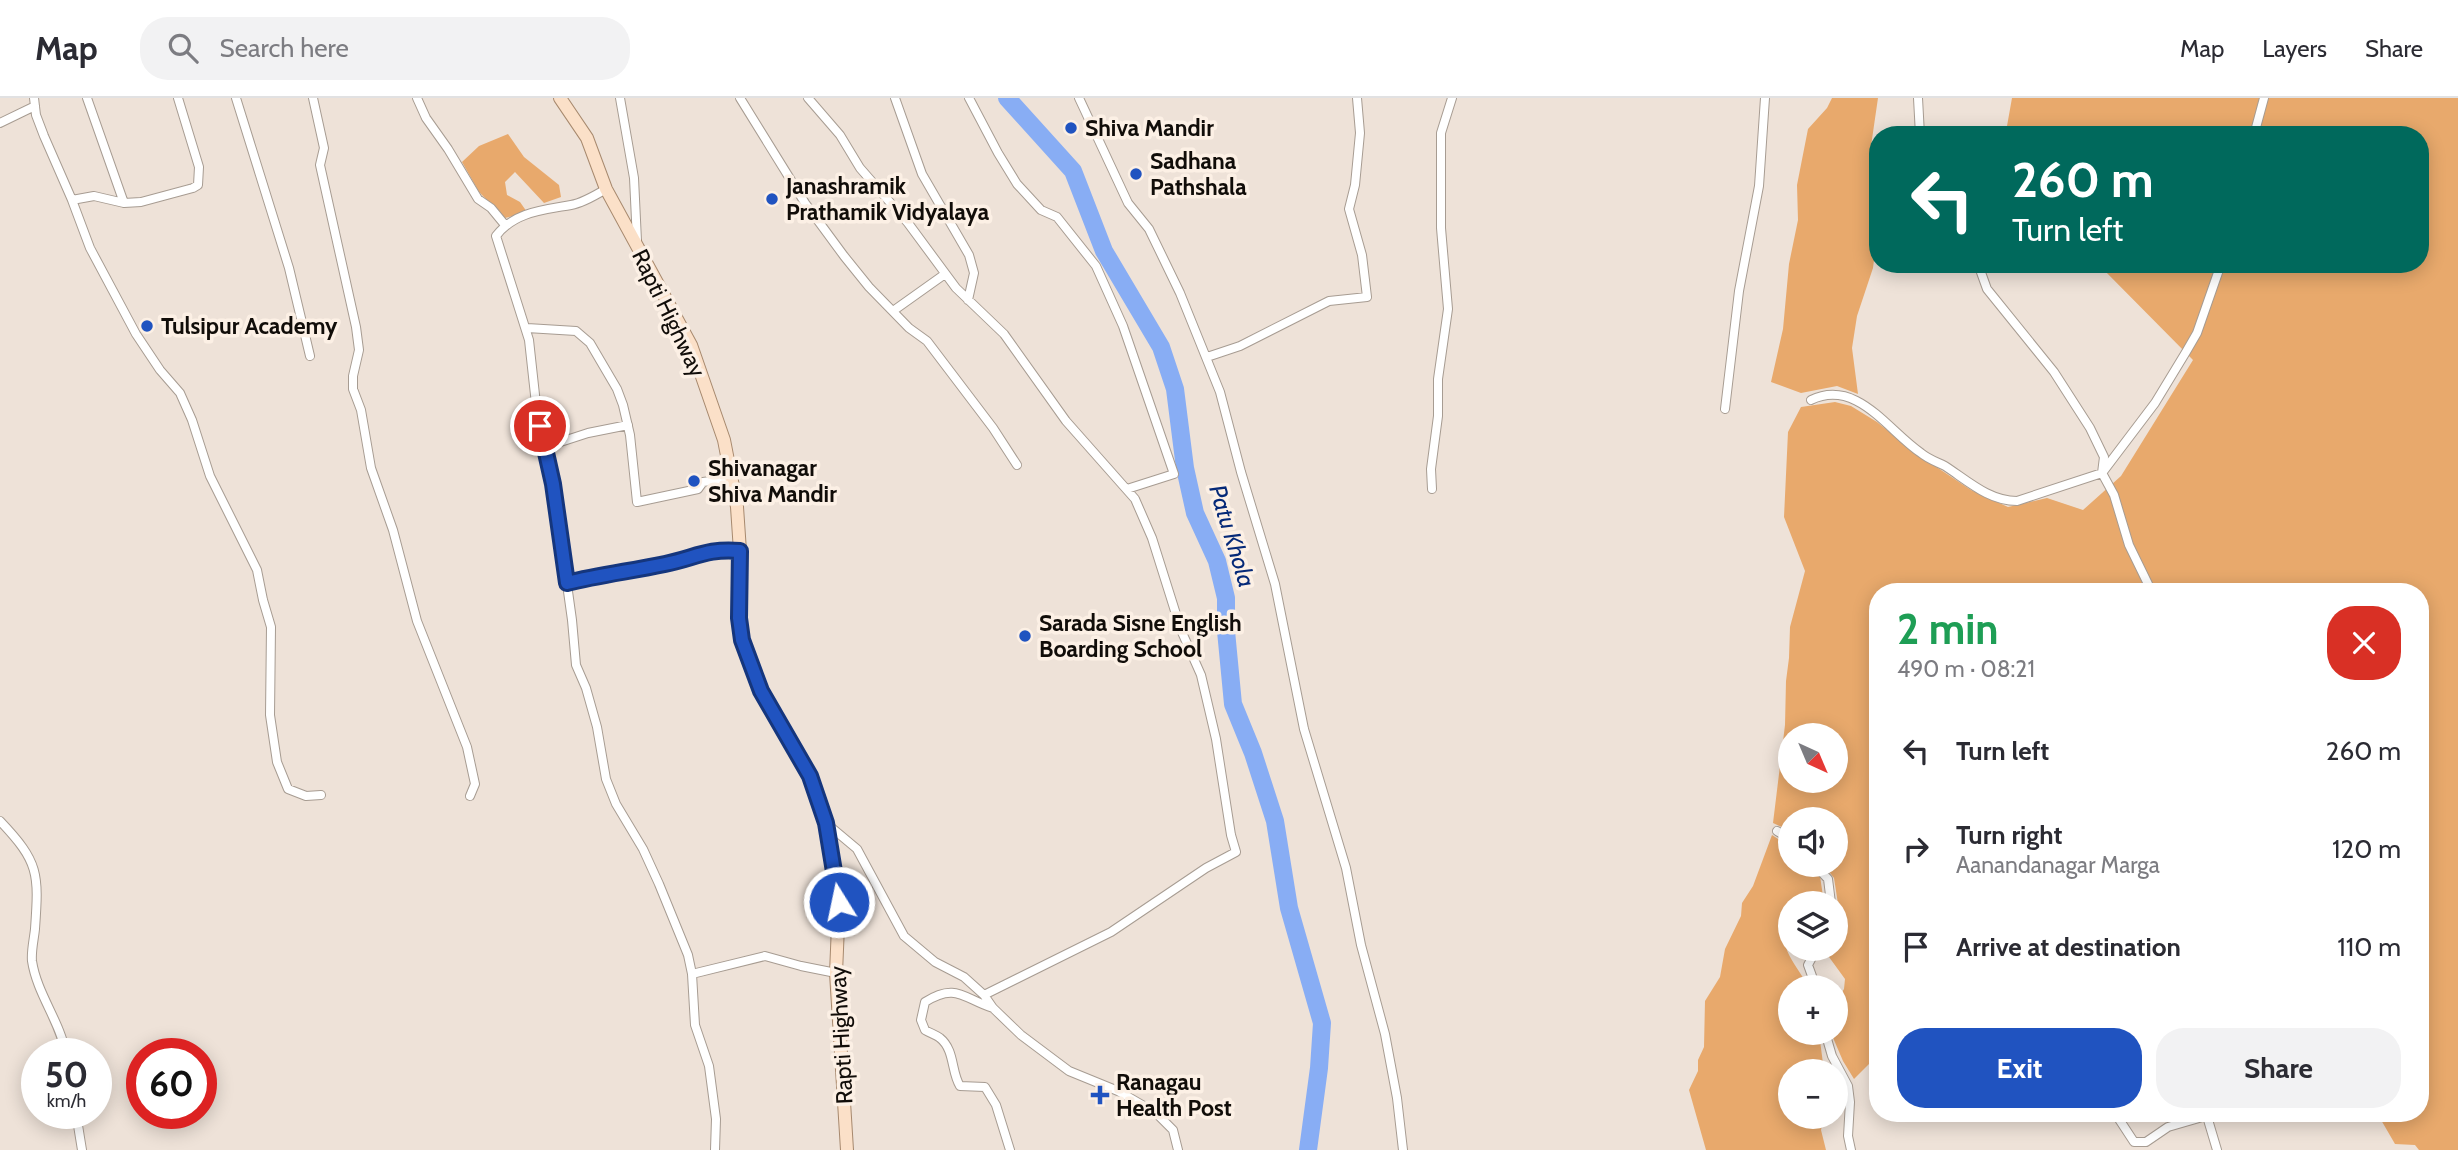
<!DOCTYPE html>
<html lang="en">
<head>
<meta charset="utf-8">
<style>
  :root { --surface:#fff; --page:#f2f2f3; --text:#2b2b33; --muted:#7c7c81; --line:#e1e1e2; --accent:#2053c0 }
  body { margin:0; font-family:Cabin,sans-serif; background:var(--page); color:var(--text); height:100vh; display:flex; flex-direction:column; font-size:26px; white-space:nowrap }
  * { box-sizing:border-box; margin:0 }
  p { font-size:23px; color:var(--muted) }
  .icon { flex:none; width:38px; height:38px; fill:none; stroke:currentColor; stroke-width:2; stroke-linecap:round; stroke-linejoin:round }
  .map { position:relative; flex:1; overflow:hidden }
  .drawer { position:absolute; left:1869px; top:485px; width:560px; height:539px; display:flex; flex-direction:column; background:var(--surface); border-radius:28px; box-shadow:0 4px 18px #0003 }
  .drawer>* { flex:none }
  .hud { position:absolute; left:1869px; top:28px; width:560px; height:147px; border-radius:28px; box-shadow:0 4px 18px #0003; background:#00695c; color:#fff; overflow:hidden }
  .needle { width:46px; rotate:136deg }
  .tools { position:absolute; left:1778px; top:625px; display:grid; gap:14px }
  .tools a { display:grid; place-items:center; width:70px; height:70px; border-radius:50%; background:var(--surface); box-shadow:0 4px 18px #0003; font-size:35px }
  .speed { position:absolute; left:21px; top:940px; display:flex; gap:14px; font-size:35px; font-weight:700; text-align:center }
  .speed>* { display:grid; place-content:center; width:91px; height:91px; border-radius:50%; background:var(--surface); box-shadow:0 4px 18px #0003; line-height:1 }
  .speed small { font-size:18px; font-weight:400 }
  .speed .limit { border:10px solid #d22; background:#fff; color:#111 }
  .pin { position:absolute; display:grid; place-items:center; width:60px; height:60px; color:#fff; margin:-30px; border:4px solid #fff; border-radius:50%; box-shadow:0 2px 7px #0007 }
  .me { position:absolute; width:77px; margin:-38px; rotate:350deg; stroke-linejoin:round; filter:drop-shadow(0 0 5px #0008) }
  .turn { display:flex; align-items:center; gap:24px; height:147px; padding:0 28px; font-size:32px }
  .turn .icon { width:91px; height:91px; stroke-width:2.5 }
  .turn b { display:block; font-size:49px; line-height:60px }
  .round { display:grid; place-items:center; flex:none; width:74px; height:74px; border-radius:28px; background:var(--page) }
  .head { display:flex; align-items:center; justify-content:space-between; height:119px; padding:0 28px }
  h1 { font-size:42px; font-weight:700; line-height:52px; color:#1e9e55 }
  .primary-button { display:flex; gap:14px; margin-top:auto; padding:14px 28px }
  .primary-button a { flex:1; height:80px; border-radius:28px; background:var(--accent); color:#fff; font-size:28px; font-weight:700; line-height:80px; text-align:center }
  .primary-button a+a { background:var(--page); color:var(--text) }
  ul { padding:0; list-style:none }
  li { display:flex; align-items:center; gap:21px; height:98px; padding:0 28px }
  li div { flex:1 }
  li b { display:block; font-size:26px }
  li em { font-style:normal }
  header { display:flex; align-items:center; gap:42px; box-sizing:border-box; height:98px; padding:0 35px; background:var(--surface); border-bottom:2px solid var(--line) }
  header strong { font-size:33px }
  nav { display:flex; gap:38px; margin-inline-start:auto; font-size:24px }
  .search { width:490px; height:63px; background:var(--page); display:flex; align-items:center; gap:18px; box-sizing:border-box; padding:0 24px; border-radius:28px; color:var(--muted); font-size:26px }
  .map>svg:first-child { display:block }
  .green { fill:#e8a96c; fill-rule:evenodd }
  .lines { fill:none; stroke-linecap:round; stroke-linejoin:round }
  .river { stroke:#88adf4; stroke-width:18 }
  .street-casing { stroke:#a79c92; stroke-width:10 }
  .primary-casing { stroke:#a7896e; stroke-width:14 }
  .street { stroke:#fff; stroke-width:8 }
  .primary { stroke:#fbe0c8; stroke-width:12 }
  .route-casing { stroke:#15367d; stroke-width:18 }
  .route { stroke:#2053c0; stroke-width:12 }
  .poi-dot { fill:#2053c0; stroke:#fcf0e5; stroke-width:2.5 }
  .labels { text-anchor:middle; stroke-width:7; stroke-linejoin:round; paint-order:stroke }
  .poi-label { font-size:23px; font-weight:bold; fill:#110d09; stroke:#fcf0e5; text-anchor:start }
  .street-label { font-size:23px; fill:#110d09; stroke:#fcf0e5 }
  .water-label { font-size:24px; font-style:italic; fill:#052978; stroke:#fcf0e5 }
</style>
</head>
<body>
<header>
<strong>Map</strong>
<div class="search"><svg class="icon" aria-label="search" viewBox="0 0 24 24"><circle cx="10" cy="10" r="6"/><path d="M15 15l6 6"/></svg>Search here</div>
<nav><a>Map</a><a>Layers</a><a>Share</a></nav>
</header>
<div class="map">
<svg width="2458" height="1052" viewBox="0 0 2458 1052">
  <rect width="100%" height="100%" fill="#eee2d8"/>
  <path class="green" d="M1832,0h46l-7,48 5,40 2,42 -5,40 -16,48 -5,32 6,46 -21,-8 -36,7 -30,-11 12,-53 6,-65 9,-44 -1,-35 11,-56 19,-21z
    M2012,0h446v1052h-39l-4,-5 -20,-1 -18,-31h43v-521h-542v463l-24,24 -11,-18 -12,-28 5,-1v-30l8,-13 1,-10 -16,-22 1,-8 6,-1v-16l5,-9 -7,-45 -10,-13 12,-1v-45h-46v12l-17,-8 12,-98 1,-44 3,-23 1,-31 15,-56 -21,-54 4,-85 13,-25 34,-5 16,4 26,16 40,32 54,36 37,17 39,-9 36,12 38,-34 72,-116 -95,-96h322v-129h-411l-2,-9zM1790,637h46v45h-46z
    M508,36l16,23 35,28 2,12 -17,6 -29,-31 -10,10 2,13 13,7 7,10 -22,6 -26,-26 -17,-30 17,-16z
    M1772,737l18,12v17l20,1 10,11 4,27h-34v23l-4,2c-7,23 13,39 22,59h-18v45l29,1 5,38h-34v45l34,1 -3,13 5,20h-120l-17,-60 9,-19v-11l6,-13 1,-46 15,-24 5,-28 16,-33 1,-13 11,-17z"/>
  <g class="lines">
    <path class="river" d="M1007,0l66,73 31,80 57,96 14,42 10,79 10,45 22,48 9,37v33l7,73 20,49 22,68 14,87 33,115 -3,45 -11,82"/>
    <g class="street-casing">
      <path id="street" d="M34,0l2,17 8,21 28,64 18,48 46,86 24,36 20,23 12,27 18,56 47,94 6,30 8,27 -1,88 7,47 11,27 18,7 15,-1
        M87,0l37,105
        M236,0l53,170 21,88
        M313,0l11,50 -4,17 36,162 3,23 -6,26v13l8,21 10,58 22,62 24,91 50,126 8,37 -5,12
        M417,0l9,20 22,31 30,50 13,9 14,17
        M620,0l14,80 3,63
        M740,0l65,105 39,53 25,31 40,41 18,13 66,87 24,37
        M808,0l32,37 20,33 48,55 48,65 48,46 62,87 69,78 17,39 29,92 20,45 15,64 15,96 5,17 -30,16 -95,64 -127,63
        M895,0l27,76 47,81 5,18 -6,27
        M969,0l29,55 19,31 24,26 16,7 39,49 27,60 51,148 -47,15
        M1079,0l49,105 21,26 31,64 40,99 21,80 34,112 29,145 42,139 15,77 24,89 12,64 6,52
        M1918,0l2,37
        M0,25l35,-17
        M2254,37l10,-37
        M606,91c-10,6 -23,14 -35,16 -28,5 -57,7 -75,31l33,104 7,64 17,80 19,136 4,45 10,23 11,39 9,52 10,25 27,45 16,35 29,71 4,19 3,51 14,41 7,53 -1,31
        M72,102l22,-4 30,7 17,-1 52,-14 5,-3 1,-18 -21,-69
        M1978,166l9,25 67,83 36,56 14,29 -2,16 12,22 15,50 19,39 1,8
        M893,213l52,-37
        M527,230l49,3 14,12 27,46 6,16 7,30 7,67 61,-13 5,-7 29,-4
        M1207,259l33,-11 89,-45 38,-4 -5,-42 -13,-46 6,-24 5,-52 -3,-35
        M1811,302c46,-22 77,31 110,53 7,6 16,9 24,13 23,15 44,35 72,35l85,-28 53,-70 31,-51 11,-19 24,-69
        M1725,311l14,-118 20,-105 6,-88
        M545,349l43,-14 40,-8
        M1432,391l-1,-20 7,-53v-37l10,-70 -7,-81v-95l11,-35
        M567,485c32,-8 65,-13 98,-19 30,-6 42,-16 75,-13
        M0,723c39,41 39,52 35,108 -1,10 -4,22 -3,32 5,33 28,60 34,93
        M826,725l31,26 47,87 31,26 29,15 20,18 9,13 28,27 48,36 49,20 38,22 17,17 5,20
        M1777,733l13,8
        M1814,766l14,15 3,24
        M692,876l73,-18 36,10 35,7
        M1816,889l-8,-22 9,-17
        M993,910c-29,-9 -37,-26 -68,-6l-4,18 4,10c5,3 11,5 15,8 15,12 11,34 20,48l25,1 11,18 14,45
        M1825,934l7,24 16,30 2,16 -2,34 3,14
        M76,1015l6,37
        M2115,1015l19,29h12l22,-15 38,-11
        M2206,1015l11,37"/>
    </g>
    <g class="primary-casing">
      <path id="primary" d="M560,0l27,40 19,51 85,156 33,95 13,67 3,44 -1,67 3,22 19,51 49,85 16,47 13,79 -3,71 11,177"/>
    </g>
    <use href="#street" class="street"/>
    <use href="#primary" class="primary"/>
  </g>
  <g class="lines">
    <g class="route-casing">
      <path id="route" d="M540,328l13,58 14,99c32,-8 65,-12 98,-19 30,-6 42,-16 75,-13l-1,67 3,22 19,51 49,85 16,47 13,79"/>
    </g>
    <use href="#route" class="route"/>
  </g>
  <g class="poi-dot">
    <circle cx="1071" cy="30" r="7"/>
    <circle cx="1136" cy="76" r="7"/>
    <circle cx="772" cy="101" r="7"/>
    <circle cx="147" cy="228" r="7"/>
    <circle cx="694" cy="383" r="7"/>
    <circle cx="1025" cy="538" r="7"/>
    <path d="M1096.5 986.5h7v7h7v7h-7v7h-7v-7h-7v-7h7z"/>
  </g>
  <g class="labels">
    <g class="poi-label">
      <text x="1085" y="38">Shiva Mandir</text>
      <text x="1150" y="71">Sadhana<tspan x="1150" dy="26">Pathshala</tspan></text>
      <text x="786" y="96">Janashramik<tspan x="786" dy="26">Prathamik Vidyalaya</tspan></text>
      <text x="161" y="236">Tulsipur Academy</text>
      <text x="708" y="378">Shivanagar<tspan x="708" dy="26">Shiva Mandir</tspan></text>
      <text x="1039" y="533">Sarada Sisne English<tspan x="1039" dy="26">Boarding School</tspan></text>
      <text x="1116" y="992">Ranagau<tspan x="1116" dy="26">Health Post</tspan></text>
    </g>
    <g class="street-label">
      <text transform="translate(669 215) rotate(64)" y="8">Rapti Highway</text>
      <text transform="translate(841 937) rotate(-93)" y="8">Rapti Highway</text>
    </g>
    <g class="water-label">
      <text transform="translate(1232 438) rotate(73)" y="8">Patu Khola</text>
    </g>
  </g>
</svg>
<div class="tools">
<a><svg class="needle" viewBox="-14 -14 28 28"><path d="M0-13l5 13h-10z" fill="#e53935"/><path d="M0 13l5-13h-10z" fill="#7c7c81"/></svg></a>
<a><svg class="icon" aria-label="sound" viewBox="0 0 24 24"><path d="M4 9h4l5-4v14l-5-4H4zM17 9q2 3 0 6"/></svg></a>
<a><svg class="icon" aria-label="layers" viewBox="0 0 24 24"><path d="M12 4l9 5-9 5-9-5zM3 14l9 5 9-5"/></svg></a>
<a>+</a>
<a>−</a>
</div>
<div class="speed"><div>50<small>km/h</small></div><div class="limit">60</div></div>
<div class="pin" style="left:540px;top:328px;background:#d93025"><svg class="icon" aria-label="arrive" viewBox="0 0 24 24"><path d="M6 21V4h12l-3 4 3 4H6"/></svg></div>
<svg class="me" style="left:839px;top:804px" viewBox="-20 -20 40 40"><circle r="17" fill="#2053c0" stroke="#fff" stroke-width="3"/><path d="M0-11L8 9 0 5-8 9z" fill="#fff"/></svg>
<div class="hud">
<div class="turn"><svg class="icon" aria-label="left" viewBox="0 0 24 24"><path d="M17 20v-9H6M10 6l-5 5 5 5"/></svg><div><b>260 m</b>Turn left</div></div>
</div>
<section class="drawer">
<div class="head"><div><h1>2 min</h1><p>490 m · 08:21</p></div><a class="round" style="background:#d93025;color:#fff"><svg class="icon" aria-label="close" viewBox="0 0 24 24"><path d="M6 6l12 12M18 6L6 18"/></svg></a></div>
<ul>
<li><svg class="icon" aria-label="left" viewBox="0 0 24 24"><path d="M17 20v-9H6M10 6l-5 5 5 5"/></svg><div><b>Turn left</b></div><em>260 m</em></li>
<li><svg class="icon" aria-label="right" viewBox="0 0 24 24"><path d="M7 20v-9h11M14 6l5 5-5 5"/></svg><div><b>Turn right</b><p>Aanandanagar Marga</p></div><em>120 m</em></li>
<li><svg class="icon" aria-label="arrive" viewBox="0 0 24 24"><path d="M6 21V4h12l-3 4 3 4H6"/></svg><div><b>Arrive at destination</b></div><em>110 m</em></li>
</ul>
<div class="primary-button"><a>Exit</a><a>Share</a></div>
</section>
</div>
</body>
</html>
